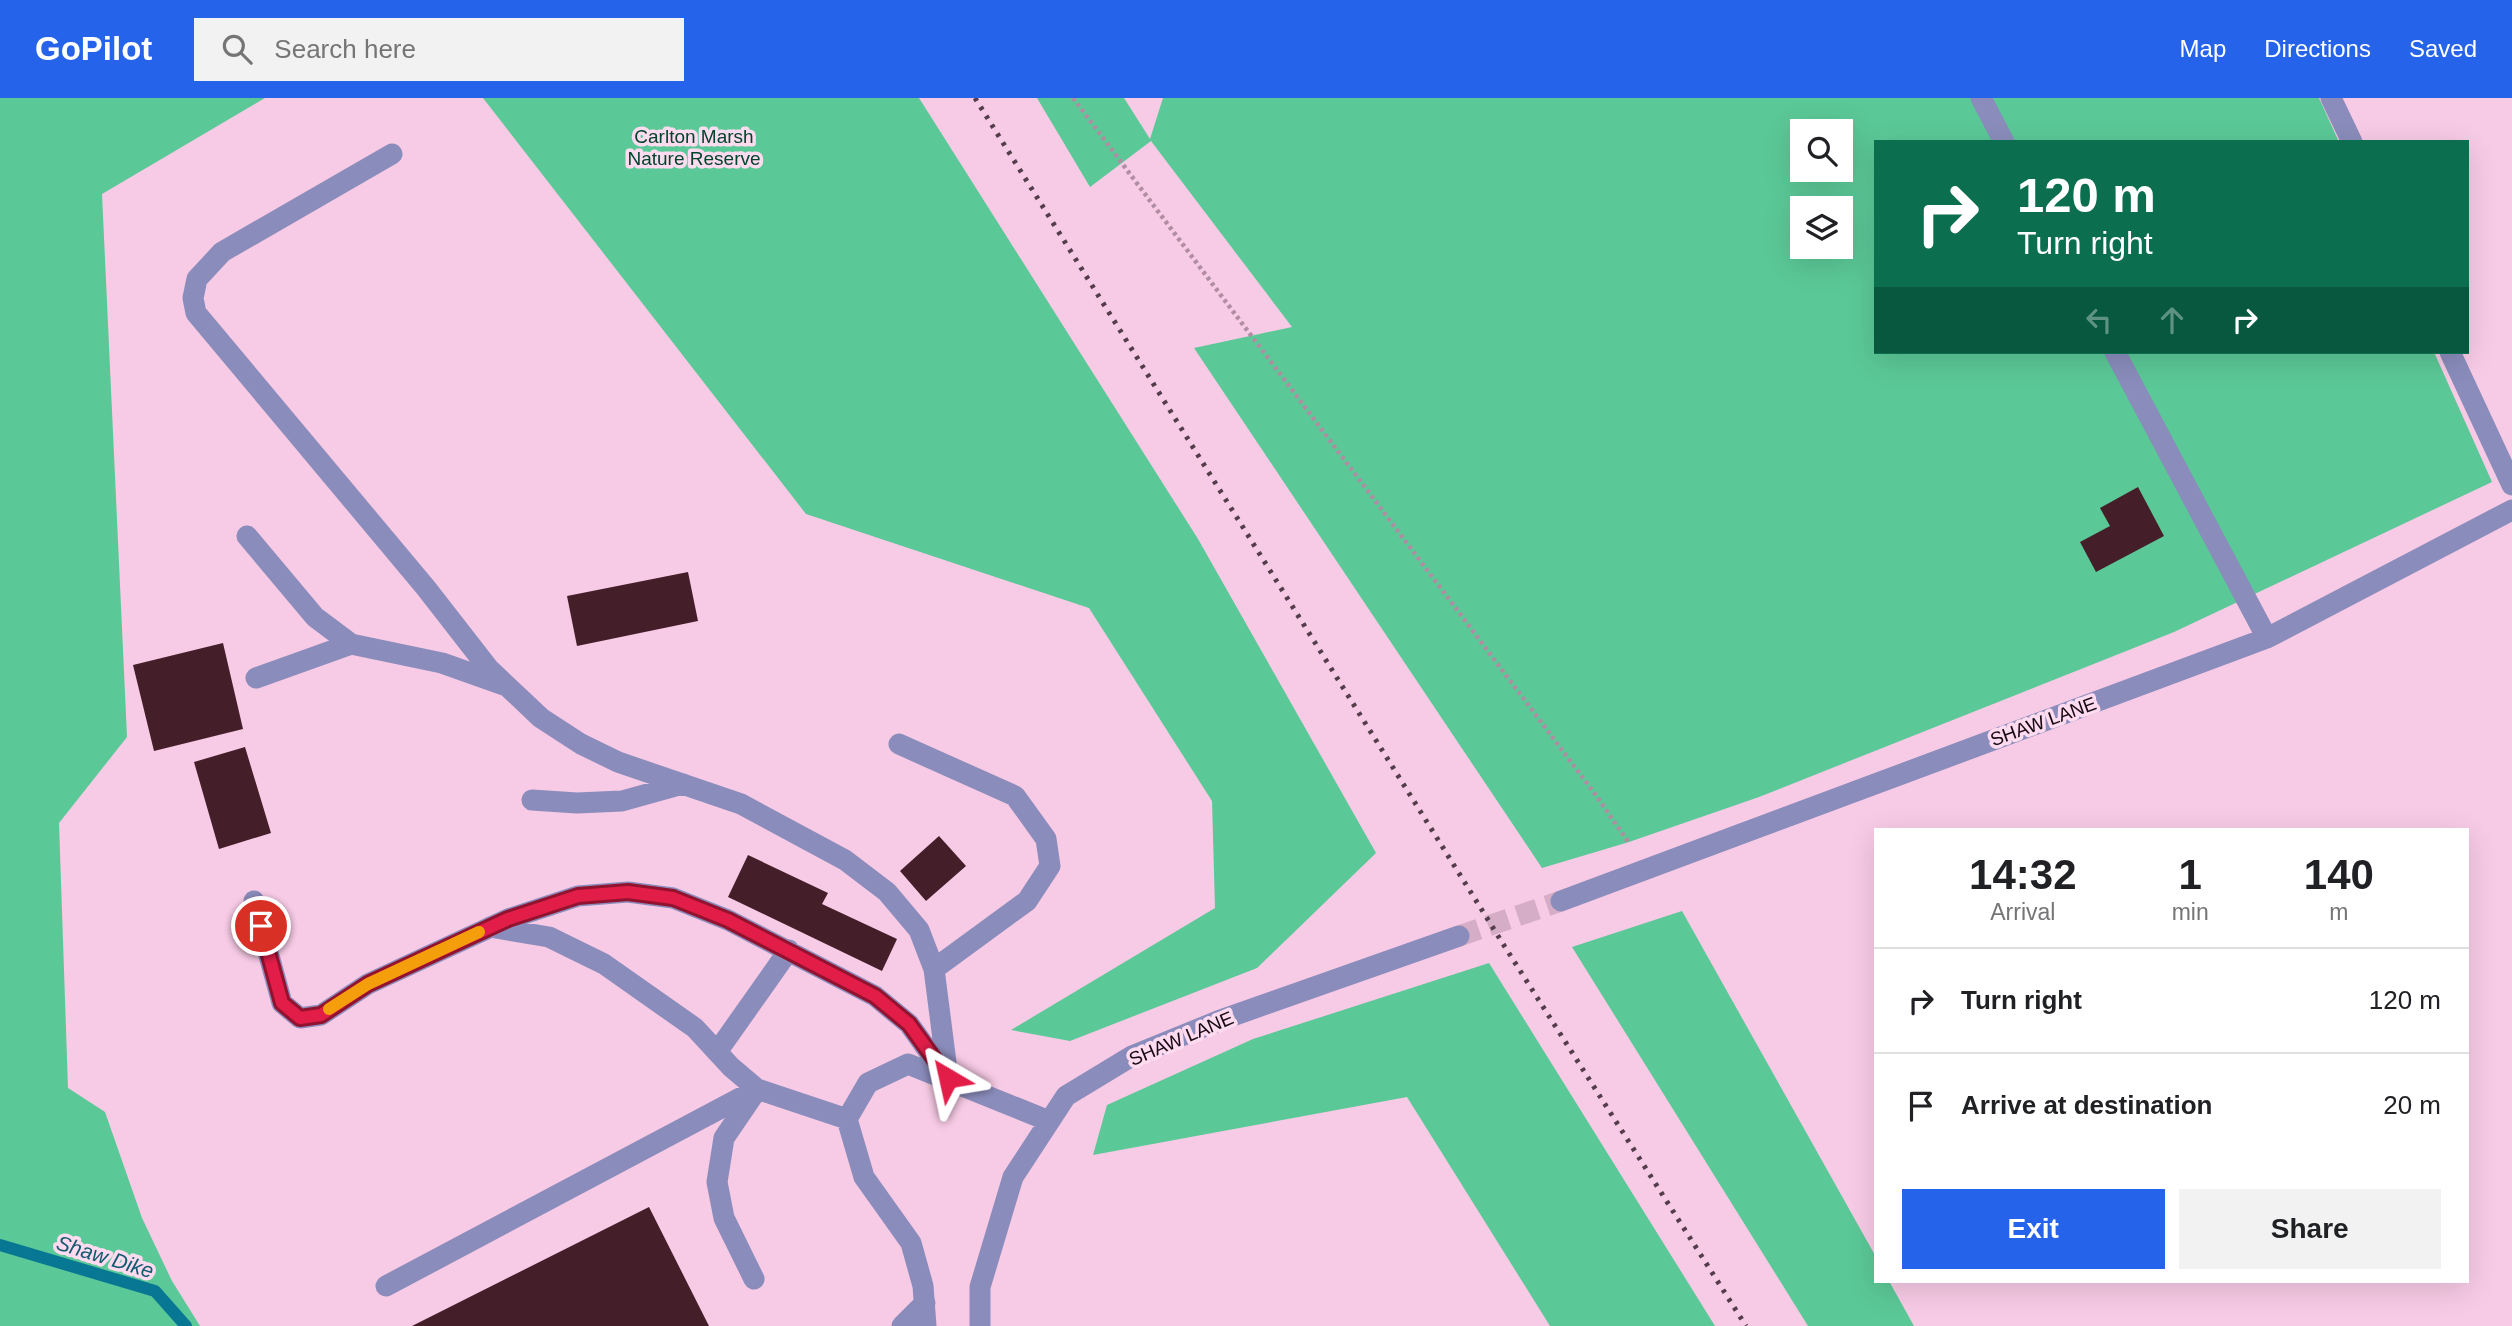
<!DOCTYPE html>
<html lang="en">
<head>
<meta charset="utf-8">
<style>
  :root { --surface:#fff; --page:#f2f2f2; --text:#202124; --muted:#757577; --line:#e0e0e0; --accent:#2563eb }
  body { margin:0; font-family:Helvetica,sans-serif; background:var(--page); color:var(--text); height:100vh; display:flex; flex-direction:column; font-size:26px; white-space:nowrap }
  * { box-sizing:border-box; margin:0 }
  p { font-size:23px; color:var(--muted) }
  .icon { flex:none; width:38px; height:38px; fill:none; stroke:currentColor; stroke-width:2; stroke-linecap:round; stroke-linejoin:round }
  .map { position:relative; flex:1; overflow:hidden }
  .details { position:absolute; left:1874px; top:730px; width:595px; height:455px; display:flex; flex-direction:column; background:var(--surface); border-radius:0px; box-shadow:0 7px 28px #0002 }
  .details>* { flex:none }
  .guide { position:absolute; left:1874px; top:42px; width:595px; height:214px; border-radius:0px; box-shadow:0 7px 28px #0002; background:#0b6e4f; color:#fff; overflow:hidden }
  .fabs { position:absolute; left:1790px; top:21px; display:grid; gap:14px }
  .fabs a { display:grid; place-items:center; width:63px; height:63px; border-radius:0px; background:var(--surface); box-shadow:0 7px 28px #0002; font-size:35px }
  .pin { position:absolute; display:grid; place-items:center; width:60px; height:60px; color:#fff; margin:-30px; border:4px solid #fff; border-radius:50%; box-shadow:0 2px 7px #0007 }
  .me { position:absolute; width:77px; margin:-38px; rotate:324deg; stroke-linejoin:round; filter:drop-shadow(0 0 5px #0008) }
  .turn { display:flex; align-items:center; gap:24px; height:147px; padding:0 28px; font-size:32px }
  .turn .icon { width:91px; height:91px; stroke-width:2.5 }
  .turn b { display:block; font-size:49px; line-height:60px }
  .lanes { display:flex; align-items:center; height:66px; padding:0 28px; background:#0003; justify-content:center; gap:35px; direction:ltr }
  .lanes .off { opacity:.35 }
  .eta { display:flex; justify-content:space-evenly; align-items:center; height:119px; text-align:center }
  .eta b { font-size:42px; font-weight:700; line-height:49px }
  .primary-button { display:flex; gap:14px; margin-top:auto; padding:14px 28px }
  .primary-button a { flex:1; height:80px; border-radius:0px; background:var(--accent); color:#fff; font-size:28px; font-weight:700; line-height:80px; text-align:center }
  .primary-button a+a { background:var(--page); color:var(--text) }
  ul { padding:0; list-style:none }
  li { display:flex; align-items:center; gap:21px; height:105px; padding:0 28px; border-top:2px solid var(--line) }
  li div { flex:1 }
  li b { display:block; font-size:26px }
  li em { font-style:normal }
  header { display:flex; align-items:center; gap:42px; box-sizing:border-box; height:98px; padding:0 35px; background:var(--accent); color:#fff }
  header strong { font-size:33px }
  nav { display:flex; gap:38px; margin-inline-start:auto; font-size:24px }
  .search { width:490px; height:63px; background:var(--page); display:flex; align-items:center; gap:18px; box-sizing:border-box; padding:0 24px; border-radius:0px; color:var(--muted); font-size:26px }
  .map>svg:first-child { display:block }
  .green { fill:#5bc897; fill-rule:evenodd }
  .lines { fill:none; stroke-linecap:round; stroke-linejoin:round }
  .stream { stroke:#077794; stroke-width:12 }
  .building { fill:#441e29 }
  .minor-tunnel { stroke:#d6adc6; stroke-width:21; stroke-dasharray:21 10; stroke-linecap:butt }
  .path { stroke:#b08da2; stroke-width:4.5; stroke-dasharray:3.5 3.5; stroke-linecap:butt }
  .minor { stroke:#8a8cbb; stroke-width:21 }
  .rail { stroke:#533d4a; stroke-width:5; stroke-dasharray:3.5 7; stroke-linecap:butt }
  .route-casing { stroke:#92132f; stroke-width:18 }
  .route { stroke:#e11d48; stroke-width:12 }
  .slow { stroke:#f59e0b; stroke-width:12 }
  .labels { text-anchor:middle; stroke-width:7; stroke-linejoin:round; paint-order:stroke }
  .park-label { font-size:19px; fill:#00432b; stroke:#ffdbf0 }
  .street-label { font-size:19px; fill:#180a13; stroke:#ffdbf0 }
  .water-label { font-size:21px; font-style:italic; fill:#125a6e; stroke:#ffdbf0 }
</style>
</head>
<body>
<header>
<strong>GoPilot</strong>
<div class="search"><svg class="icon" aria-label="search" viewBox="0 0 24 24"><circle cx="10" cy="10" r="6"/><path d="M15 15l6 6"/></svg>Search here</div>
<nav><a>Map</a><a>Directions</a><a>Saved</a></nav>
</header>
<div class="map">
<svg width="2512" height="1228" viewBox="0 0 2512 1228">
  <rect width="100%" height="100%" fill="#f7cae5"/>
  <path class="green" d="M0,0h265l-163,96 25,543 -68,86 9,265 37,24 37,106 30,63 28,45h-200z
    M483,0h436l279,441 178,314 -119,115 -187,73 -59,-11 204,-122 -3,-107 -123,-193 -283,-94z
    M1037,0h87l26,41 13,-41h1156l20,44h-463v210h558l58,130 -318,150 -415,165 -130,45 -87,26 -348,-520 98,-21 -141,-186 -61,46zM1802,33h39v39h-39zM1802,110h39v39h-39z
    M1682,813l194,346v24h13l25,45h-106l-236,-379z
    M1489,865l226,363h-165l-143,-229 -314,58 14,-50 146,-66z"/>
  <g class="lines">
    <path class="stream" d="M0,1147l155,46 31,35"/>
  </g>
  <path class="building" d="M2138,389l26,49 -68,36 -16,-30 30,-16 -10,-18z
    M688,474l10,49 -121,25 -10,-50z
    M223,545l20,86 -89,22 -21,-86z
    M245,649l26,86 -52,16 -25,-87z
    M939,738l27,30 -40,35 -26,-30z
    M748,757l80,38 -6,11 75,35 -15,32 -154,-74z
    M649,1109l60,119h-297z"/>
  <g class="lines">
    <path class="minor-tunnel" d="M1459,838l102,-35"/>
    <path class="path" d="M1073,0l522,696 34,49"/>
    <path class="minor" d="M1981,0l23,44
      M2331,0l21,44
      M392,56l-170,98 -25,27 -4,19 3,15 230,275 63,81 52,49 40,26 37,18 123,42 104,56 42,32 32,38 15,39 14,109
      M2115,254l152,286
      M2450,254l62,133
      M247,438l68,81 36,27 91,19 62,22
      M256,580l95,-34
      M899,646l116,52 31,43 4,27 -23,35 -93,68
      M532,702l45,3 45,-2 61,-17
      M254,803l28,102 18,15 21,-3 47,-31 140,-65 70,-23 50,-4 45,6 55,22 147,76 34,28 38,53
      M1561,803l706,-263 245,-128
      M490,829l59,10 55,27 91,64 36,39 26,22 90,30
      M717,954l72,-102
      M754,1181l-30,-61 -7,-36 7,-44 32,-47
      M386,1188l371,-197
      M902,1228l23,-23
      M926,1228l-3,-40 -12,-43 -47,-66 -17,-58 21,-36 40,-19 141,57
      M980,1228v-39l33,-110 53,-81 66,-40 86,-35 241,-85"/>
    <path class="rail" d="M975,0l530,849 241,379"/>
  </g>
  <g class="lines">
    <g class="route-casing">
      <path id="route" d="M261,828l21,77 18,15 21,-3 47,-31 140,-65 70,-23 50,-4 45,6 55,22 147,76 34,28 39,54"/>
    </g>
    <use href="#route" class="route"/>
    <path class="slow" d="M329,911l39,-25 111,-52"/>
  </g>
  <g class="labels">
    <g class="park-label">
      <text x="694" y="45">Carlton Marsh<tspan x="694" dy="22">Nature Reserve</tspan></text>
    </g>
    <g class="street-label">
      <text transform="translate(2043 623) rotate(-20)" y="7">SHAW LANE</text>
      <text transform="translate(1181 940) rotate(-23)" y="7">SHAW LANE</text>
    </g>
    <g class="water-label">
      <text transform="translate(105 1159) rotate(17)" y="7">Shaw Dike</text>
    </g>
  </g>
</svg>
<div class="fabs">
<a><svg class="icon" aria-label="search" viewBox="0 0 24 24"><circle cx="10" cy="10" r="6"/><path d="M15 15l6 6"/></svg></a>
<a><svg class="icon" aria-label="layers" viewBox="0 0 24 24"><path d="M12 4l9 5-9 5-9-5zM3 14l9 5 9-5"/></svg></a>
</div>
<div class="pin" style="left:261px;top:828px;background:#d93025"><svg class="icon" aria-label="arrive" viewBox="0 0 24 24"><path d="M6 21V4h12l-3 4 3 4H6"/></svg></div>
<svg class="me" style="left:948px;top:980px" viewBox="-20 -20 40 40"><path d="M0-17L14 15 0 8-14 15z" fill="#e11d48" stroke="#fff" stroke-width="4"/></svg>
<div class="guide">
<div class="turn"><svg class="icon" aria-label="right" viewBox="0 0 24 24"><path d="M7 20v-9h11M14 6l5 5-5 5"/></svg><div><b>120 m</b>Turn right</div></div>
<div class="lanes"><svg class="icon off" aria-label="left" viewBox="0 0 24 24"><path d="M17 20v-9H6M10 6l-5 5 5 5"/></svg><svg class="icon off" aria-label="ahead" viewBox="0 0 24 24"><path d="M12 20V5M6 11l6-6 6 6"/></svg><svg class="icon" aria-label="right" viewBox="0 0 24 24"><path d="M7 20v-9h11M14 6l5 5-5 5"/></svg></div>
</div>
<section class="details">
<div class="eta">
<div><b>14:32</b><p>Arrival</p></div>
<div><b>1</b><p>min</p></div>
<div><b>140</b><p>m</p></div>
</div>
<ul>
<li><svg class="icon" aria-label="right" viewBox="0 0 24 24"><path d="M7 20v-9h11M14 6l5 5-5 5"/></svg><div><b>Turn right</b></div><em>120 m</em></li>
<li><svg class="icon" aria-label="arrive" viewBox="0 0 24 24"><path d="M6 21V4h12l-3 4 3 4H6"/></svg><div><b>Arrive at destination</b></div><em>20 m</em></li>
</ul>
<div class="primary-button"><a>Exit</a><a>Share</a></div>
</section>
</div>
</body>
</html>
